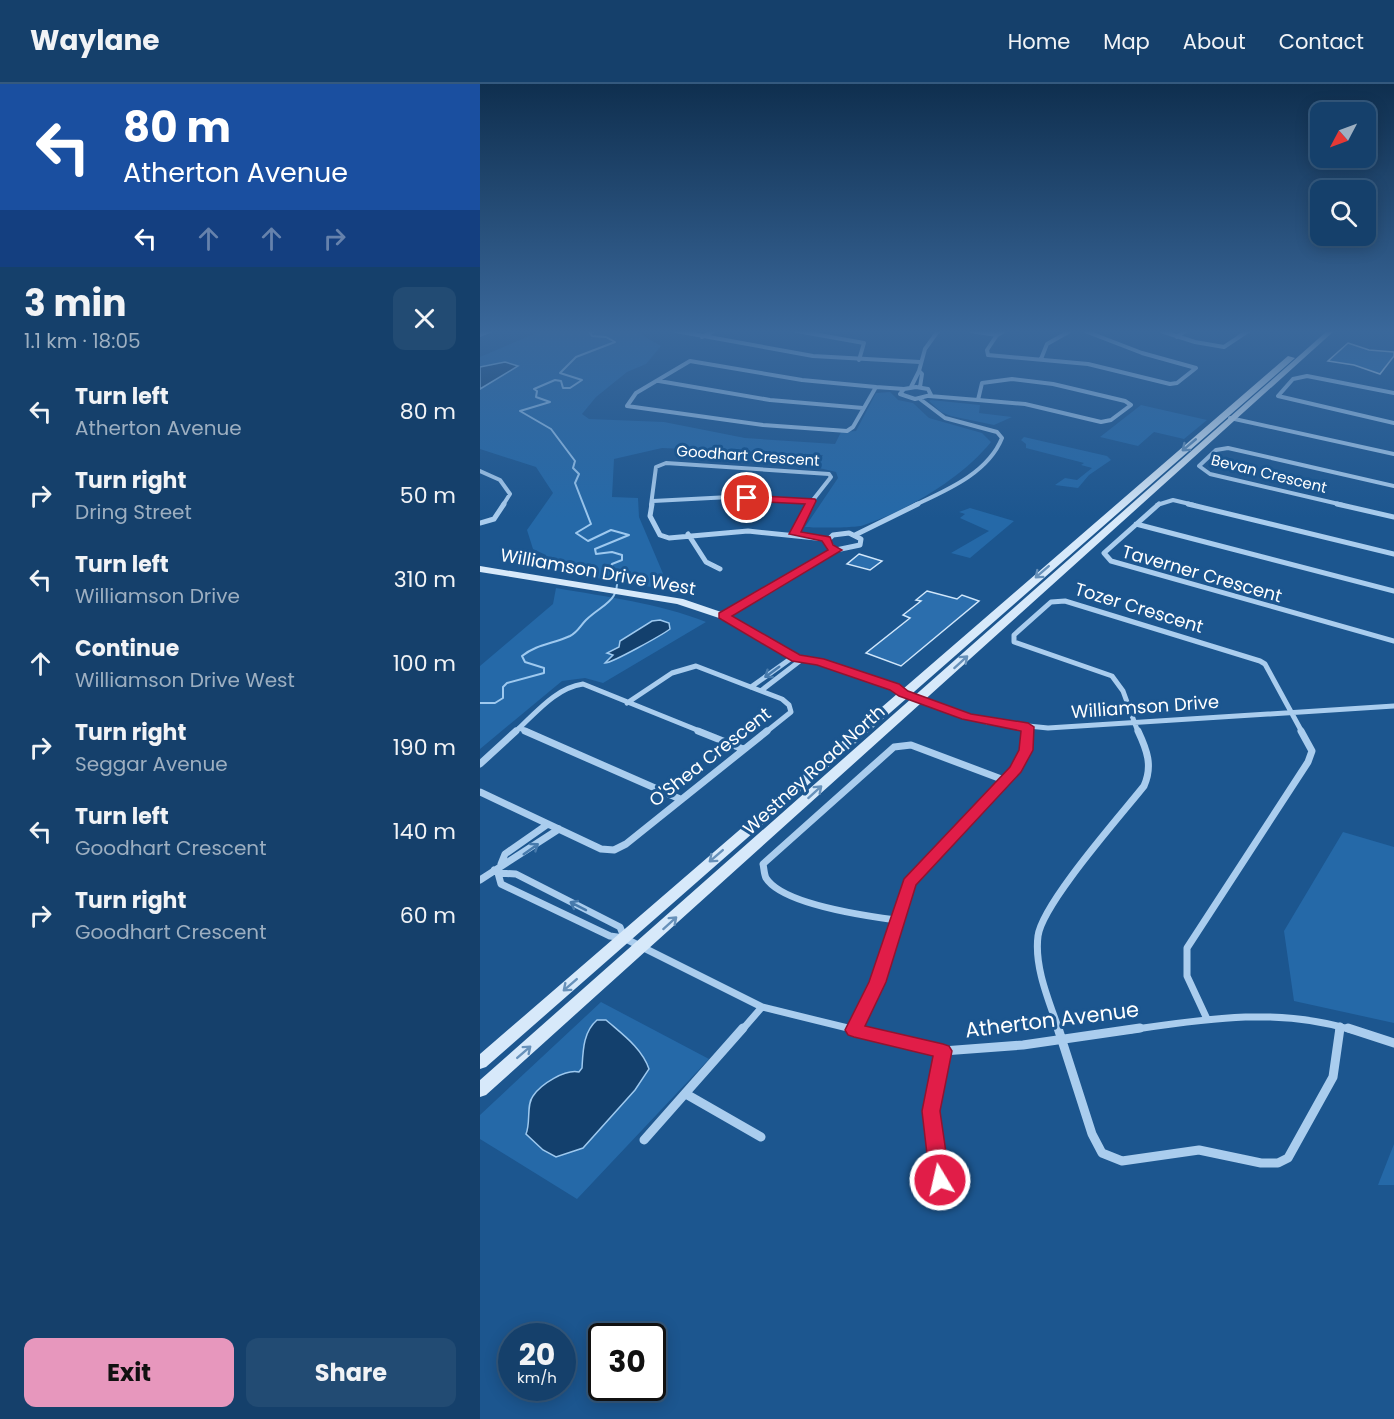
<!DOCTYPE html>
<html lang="en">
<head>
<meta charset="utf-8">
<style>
  :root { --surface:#15406b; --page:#224b73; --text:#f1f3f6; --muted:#9dafc1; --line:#34597e; --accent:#e797bd }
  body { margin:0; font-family:Poppins,sans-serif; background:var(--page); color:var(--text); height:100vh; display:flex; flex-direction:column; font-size:22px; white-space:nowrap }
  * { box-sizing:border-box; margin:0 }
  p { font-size:20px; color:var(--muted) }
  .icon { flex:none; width:33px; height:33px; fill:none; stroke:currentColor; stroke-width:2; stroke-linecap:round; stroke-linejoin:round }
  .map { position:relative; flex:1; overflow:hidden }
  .panel { display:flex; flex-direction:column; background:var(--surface); width:480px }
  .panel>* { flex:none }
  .guide { background:#1a4fa0; color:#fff; overflow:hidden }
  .needle { width:39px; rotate:229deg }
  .tools { position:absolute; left:830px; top:18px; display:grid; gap:12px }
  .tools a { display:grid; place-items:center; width:66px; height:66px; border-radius:12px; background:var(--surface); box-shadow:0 3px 15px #0003,0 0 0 2px var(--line); font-size:30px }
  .speed { position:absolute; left:18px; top:1239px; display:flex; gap:12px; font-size:30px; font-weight:700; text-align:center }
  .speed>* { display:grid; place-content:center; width:78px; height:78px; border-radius:50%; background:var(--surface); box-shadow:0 3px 15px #0003,0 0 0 2px var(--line); line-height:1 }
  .speed small { font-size:15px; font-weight:400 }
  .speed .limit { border:3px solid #111; border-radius:9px; background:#fff; color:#111 }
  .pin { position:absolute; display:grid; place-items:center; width:51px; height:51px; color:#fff; margin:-26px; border:3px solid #fff; border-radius:50%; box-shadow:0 2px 6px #0007 }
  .me { position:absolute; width:66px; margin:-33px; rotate:351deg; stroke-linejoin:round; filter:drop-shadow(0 0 4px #0008) }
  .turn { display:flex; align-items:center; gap:21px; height:126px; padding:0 24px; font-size:27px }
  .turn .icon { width:78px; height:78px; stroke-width:2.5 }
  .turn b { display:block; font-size:42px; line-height:51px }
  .lanes { display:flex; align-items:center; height:57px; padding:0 24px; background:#0003; justify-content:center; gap:30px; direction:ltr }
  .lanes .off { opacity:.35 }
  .round { display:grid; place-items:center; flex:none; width:63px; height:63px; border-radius:12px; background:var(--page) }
  .headline { display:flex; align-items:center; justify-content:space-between; height:102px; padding:0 24px }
  h1 { font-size:36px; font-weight:700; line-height:45px }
  .primary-button { display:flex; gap:12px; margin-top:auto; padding:12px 24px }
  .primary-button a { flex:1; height:69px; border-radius:12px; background:var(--accent); color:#111; font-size:24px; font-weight:700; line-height:69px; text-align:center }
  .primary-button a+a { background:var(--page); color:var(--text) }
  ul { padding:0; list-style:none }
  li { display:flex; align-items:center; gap:18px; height:84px; padding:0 24px }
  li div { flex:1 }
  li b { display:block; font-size:22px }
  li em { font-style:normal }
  header { display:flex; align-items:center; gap:36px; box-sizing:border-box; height:84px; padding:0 30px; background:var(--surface); border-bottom:2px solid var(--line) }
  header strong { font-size:28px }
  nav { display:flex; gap:33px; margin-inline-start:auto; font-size:21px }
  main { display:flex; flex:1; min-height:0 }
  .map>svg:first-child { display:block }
  .green { fill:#2569a8 }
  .water { fill:#13406d; stroke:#9ec9ef; stroke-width:1.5 }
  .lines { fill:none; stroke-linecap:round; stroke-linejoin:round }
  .stream { stroke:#9ec9ef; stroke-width:2 }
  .building { fill:#2b6ead; stroke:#d0e6fa; stroke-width:1.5 }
  .street-far3 { stroke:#aacdee; stroke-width:4 }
  .street-far2 { stroke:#aacdee; stroke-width:5 }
  .street-far1 { stroke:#aacdee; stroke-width:7 }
  .street { stroke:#aacdee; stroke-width:9 }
  .secondary { fill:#d7e9fa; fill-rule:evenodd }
  .oneway { stroke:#6791ba }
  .oneway2 { stroke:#477aac }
  .route { fill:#e11d48; stroke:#92132f; stroke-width:1.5 }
  .labels { text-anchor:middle; stroke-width:6; stroke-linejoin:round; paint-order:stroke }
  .far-street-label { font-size:15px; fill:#fff; stroke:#1c568f }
  .street-label { font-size:18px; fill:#fff; stroke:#1c568f }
  .near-street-label { font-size:21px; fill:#fff; stroke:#1c568f }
</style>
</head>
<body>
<header>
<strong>Waylane</strong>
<nav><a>Home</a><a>Map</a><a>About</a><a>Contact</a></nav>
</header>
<main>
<section class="panel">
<div class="guide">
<div class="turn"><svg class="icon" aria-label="left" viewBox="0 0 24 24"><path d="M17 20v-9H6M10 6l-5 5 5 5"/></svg><div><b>80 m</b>Atherton Avenue</div></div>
<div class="lanes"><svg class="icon" aria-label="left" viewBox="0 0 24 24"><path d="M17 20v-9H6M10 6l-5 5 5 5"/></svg><svg class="icon off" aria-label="ahead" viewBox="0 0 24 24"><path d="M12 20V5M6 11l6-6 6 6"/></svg><svg class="icon off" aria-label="ahead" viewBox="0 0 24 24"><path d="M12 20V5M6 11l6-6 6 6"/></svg><svg class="icon off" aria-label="right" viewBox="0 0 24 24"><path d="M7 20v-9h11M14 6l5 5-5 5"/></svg></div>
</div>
<div class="headline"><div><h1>3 min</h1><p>1.1 km · 18:05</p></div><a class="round"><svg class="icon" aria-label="close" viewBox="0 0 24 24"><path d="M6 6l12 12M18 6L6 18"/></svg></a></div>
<ul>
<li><svg class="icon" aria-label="left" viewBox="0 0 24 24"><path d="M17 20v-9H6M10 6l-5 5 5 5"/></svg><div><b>Turn left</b><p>Atherton Avenue</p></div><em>80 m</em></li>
<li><svg class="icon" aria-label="right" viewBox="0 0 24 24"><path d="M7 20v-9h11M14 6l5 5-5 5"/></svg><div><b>Turn right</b><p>Dring Street</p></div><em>50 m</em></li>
<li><svg class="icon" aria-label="left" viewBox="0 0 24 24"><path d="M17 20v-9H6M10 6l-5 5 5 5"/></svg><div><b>Turn left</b><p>Williamson Drive</p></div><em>310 m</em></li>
<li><svg class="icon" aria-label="ahead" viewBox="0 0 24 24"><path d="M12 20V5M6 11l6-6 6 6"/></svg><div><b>Continue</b><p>Williamson Drive West</p></div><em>100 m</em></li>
<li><svg class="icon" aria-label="right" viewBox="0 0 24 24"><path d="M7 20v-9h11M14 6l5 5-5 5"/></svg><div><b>Turn right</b><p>Seggar Avenue</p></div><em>190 m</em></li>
<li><svg class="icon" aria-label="left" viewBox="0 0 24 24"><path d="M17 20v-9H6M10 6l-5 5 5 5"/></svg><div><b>Turn left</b><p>Goodhart Crescent</p></div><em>140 m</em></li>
<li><svg class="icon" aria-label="right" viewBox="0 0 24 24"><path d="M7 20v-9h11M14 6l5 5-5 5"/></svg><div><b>Turn right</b><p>Goodhart Crescent</p></div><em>60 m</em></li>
</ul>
<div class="primary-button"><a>Exit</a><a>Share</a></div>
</section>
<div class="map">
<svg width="914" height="1335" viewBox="0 0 914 1335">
  <rect width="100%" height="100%" fill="#1c568f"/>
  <path class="green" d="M61,247h94l26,15 -15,18 -19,8 -31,25 -14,17 7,5 75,3 81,16 90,6 6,-12 15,-1 20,-38 14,-1 8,8 15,3 16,15 53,15 9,9c-29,36 -83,68 -127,83 -6,3 -49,3 -59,2l33,-49 -2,-6 -21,-5 8,-12 -161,-7 -48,11 -2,38 26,1 1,19 31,73 -123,-20 -1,-15 -13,-6 -6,-19 26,-37 -17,-26 -56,-18v-92z
    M451,316l49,5 -1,8 33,4 -18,8 -43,-9 -10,-4 -12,-11z
    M661,321l66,15 -23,19 -30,-7 -16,14 -38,-9z
    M544,353l83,19 4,4 -22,15 -11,13 -23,-3 10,-7 12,2 15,-12 -11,-3 3,-2 -58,-15v-4l-5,-4z
    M490,424l44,13 -44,37 -19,-5 38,-22 -29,-13 5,-4 -6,-2z
    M76,504c51,9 102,15 150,34l-103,61 -18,-5 -23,3 -82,68v-83l73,-62z
    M863,748l51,15v176l-100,-22 -10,-70z
    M121,918l108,57 -132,140 -97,-60v-24z
    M914,1060v41h-16z"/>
  <path class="water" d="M25,278l13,4 -38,23v-22z
    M180,536l9,3 1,6c-8,6 -58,34 -65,34l8,-8 -6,-2 12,-6 1,-6 32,-20z
    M117,936h9c16,14 36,28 43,49l-14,21 -52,58 -27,9 -13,-7 -17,-16c5,-12 0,-29 7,-38 8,-12 32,-27 46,-24l3,-4c1,-17 1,-36 15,-48z"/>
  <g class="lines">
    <path class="stream" d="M0,619h15l8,-5v-11l4,-4 37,-10v-5l-19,-6 -3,-6c15,-12 31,-12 48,-20 8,-4 10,-10 16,-16 19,-18 34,-17 31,-48l-8,-1 3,-7 10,-4v-5l-10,-3 -16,2 -1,-5 34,-14 -18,-5 -23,11 -12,-8 15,-9 -16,-41 4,-9 -6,-6 2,-7 -24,-32 -31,-18 30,-9 -14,-5 1,-6 -3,-2 21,-9 6,1 2,7h7l12,-8 -22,-7 16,-16 39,-15 -9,-5 -14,-1 -2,-3 4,-2"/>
  </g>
  <path class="building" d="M868,259l21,7 25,2v4l-14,18 -26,-9 -26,-4z
    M379,470l23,7 -12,9 -23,-6z
    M447,507l30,8 5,-4 17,6 -78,65 -35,-13 44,-35 -7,-3 18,-14 -5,-1z"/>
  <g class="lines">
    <path class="street-far3" d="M196,247l137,25 107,6
      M317,247l67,12 -5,17
      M491,247l26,4
      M524,247l-7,4 -10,15 1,5 100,9 82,20 7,-1 19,-15 -54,-15 -57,-22
      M681,247l34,11 29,5 24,-16
      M0,251l10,-4
      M222,253l12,-6
      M697,253l8,-6
      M561,275l6,-15 23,-13
      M210,277l112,19 74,7 -23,40 -6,4 -84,-6 -136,-19 9,-13z
      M532,295l41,5 72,17 6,4 -20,15 -10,2 -76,-18 -47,-4 4,-17z
      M179,297l111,19 93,8
      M396,303l28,2
      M431,303l8,-16
      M436,303l12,2 3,6 -16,4 -15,-5 4,-5z
      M440,303l2,-13 -3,-3 6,-22 13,-18
      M914,309l-87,-17 -14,3 -15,17 116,27
      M449,312l49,4
      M750,334l164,36
      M0,387l20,9 10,14 -7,11
      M173,417l77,-4 81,4
      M171,421l5,-38 10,-4 163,11 2,3 -22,28
      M435,421c32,-15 73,-32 87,-67l-5,-6 -52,-14 -25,-19
      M677,421l16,-5 21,5
      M863,421l-133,-31 -11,-8 17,-16 12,-2 166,38"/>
    <path class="street-far2" d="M172,420l-2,12 10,19 9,3 79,-7 78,8
      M679,420l-55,49 7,8 283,80
      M708,420l206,50
      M857,420l57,13
      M0,439l14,-4 10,-15
      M656,440l258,67
      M369,449l12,6 -1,6 -24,5 -10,-8 7,-7z
      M208,450l18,28 14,7
      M314,450l16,-30
      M375,451l63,-31
      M243,532l113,-66
      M271,603l42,-30
      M282,606l39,-30
      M424,610l83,28 61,6 346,-22
      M147,619l45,-30 24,-7 86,33 7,6 2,7 -25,20
      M39,644l10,4
      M35,648c20,-18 40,-44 68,-48l119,48
      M547,648v-5
      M658,648l-15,-41 -11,-15 -98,-34v-7l37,-33 14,-1 195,60 5,3 37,68"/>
    <path class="street-far1" d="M45,647l155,68
      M218,647l45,18
      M0,680l36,-33
      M0,708l121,57 13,1 12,-6 141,-113
      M21,780l4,-10 43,-30
      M14,786l4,3 18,1 104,53 4,10
      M18,789l3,11 109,52 14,2 138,69 94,23
      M0,796l79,-51
      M416,836c-30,-4 -114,-16 -130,-42 -2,-4 -2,-10 -3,-14l131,-117 17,-2 93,35
      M727,935l-20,-43v-28l121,-186 4,-11 -11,-20
      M262,946l20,-23
      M374,946l24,-48 31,-99 107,-114 10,-19 1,-19
      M579,946c-10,-29 -25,-63 -21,-94 4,-32 83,-121 106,-150 9,-20 3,-36 -6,-55
      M650,946c75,-11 148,-23 222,0
      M859,946l1,-4"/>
    <path class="street" d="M370,944l93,23 80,-6 117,-17
      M578,944l34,106 10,19 20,8 77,-11 62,13h17l10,-5 45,-81 7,-49
      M868,944l46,15
      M206,1010l75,43
      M164,1056l99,-112
      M460,1096l-9,-69 12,-60"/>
    <path class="secondary" d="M847,247h7l-848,764 -6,2v-17z
      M808,272l7,2 -809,709 -6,2v-15l417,-360 -6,-5 -74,-24 -28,-6 -70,-41 -42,-14 -197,-32v-6l203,33 44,15 69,40 27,6 76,25 4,4z"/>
  </g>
  <defs><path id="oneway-shaft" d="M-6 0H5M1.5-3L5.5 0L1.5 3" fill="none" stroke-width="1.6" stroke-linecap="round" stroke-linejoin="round" transform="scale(1.5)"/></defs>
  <g class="oneway">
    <use href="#oneway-shaft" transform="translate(709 361) rotate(140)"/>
    <use href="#oneway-shaft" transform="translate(562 488) rotate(139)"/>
    <use href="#oneway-shaft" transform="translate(481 578) rotate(-42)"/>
    <use href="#oneway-shaft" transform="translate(335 708) rotate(-42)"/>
    <use href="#oneway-shaft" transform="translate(236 772) rotate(139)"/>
    <use href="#oneway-shaft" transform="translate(190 839) rotate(-42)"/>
    <use href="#oneway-shaft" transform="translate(90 901) rotate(139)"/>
    <use href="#oneway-shaft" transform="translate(44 968) rotate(-41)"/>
  </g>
  <g class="oneway2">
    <use href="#oneway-shaft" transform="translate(292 588) rotate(144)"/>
    <use href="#oneway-shaft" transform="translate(51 765) rotate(-35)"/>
    <use href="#oneway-shaft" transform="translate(98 822) rotate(-153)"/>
  </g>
  <linearGradient id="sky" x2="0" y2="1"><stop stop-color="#0f2f4f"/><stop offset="0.57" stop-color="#3a689b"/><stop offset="1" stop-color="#3a689b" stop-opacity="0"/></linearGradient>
  <rect width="914" height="434" fill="url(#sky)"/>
  <path class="route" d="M263,411l72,4 1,2 -15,31 29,5 3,8 9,5 -110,66 68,39 24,4 75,25 9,7 63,23 57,9 6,4 -1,23 -12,22 -105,113 -30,97 -21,44 78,18 6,2 3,5 -12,60 10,69 -3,6 -7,2 -7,-2 -3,-6 -8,-69 11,-55 -79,-19 -6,-2 -3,-5 24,-48 35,-103 106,-112 9,-17 2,-19 -59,-12 -63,-23 -9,-6 -73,-25 -25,-4 -73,-43v-5l109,-63 -6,-9 -33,-7 16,-30 -58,-3 -5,-3z"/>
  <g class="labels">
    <g class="far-street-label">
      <text transform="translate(268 372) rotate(4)" y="5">Goodhart Crescent</text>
      <text transform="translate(789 390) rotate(14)" y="5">Bevan Crescent</text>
    </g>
    <g class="street-label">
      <text transform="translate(118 488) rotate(10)" y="6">Williamson Drive West</text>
      <text transform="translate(722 490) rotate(16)" y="6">Taverner Crescent</text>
      <text transform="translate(659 524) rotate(17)" y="6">Tozer Crescent</text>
      <text transform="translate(665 623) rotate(-4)" y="6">Williamson Drive</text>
      <text transform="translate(230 673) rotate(-38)" y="6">O'Shea Crescent</text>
      <text transform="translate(334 686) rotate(-42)" y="6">Westney Road North</text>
    </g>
    <g class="near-street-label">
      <text transform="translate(572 936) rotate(-7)" y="7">Atherton Avenue</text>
    </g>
  </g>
</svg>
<div class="tools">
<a><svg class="needle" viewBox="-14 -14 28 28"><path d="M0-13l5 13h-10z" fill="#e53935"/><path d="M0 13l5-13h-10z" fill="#9dafc1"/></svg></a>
<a><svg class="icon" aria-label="search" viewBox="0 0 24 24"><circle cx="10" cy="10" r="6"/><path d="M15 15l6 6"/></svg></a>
</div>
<div class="speed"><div>20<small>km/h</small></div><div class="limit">30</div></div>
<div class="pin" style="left:267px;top:414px;background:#d93025"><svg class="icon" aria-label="arrive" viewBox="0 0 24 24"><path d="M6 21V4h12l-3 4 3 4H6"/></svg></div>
<svg class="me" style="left:460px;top:1096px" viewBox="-20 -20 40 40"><circle r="17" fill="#e11d48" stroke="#fff" stroke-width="3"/><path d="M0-11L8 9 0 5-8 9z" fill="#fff"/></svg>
</div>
</main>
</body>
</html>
